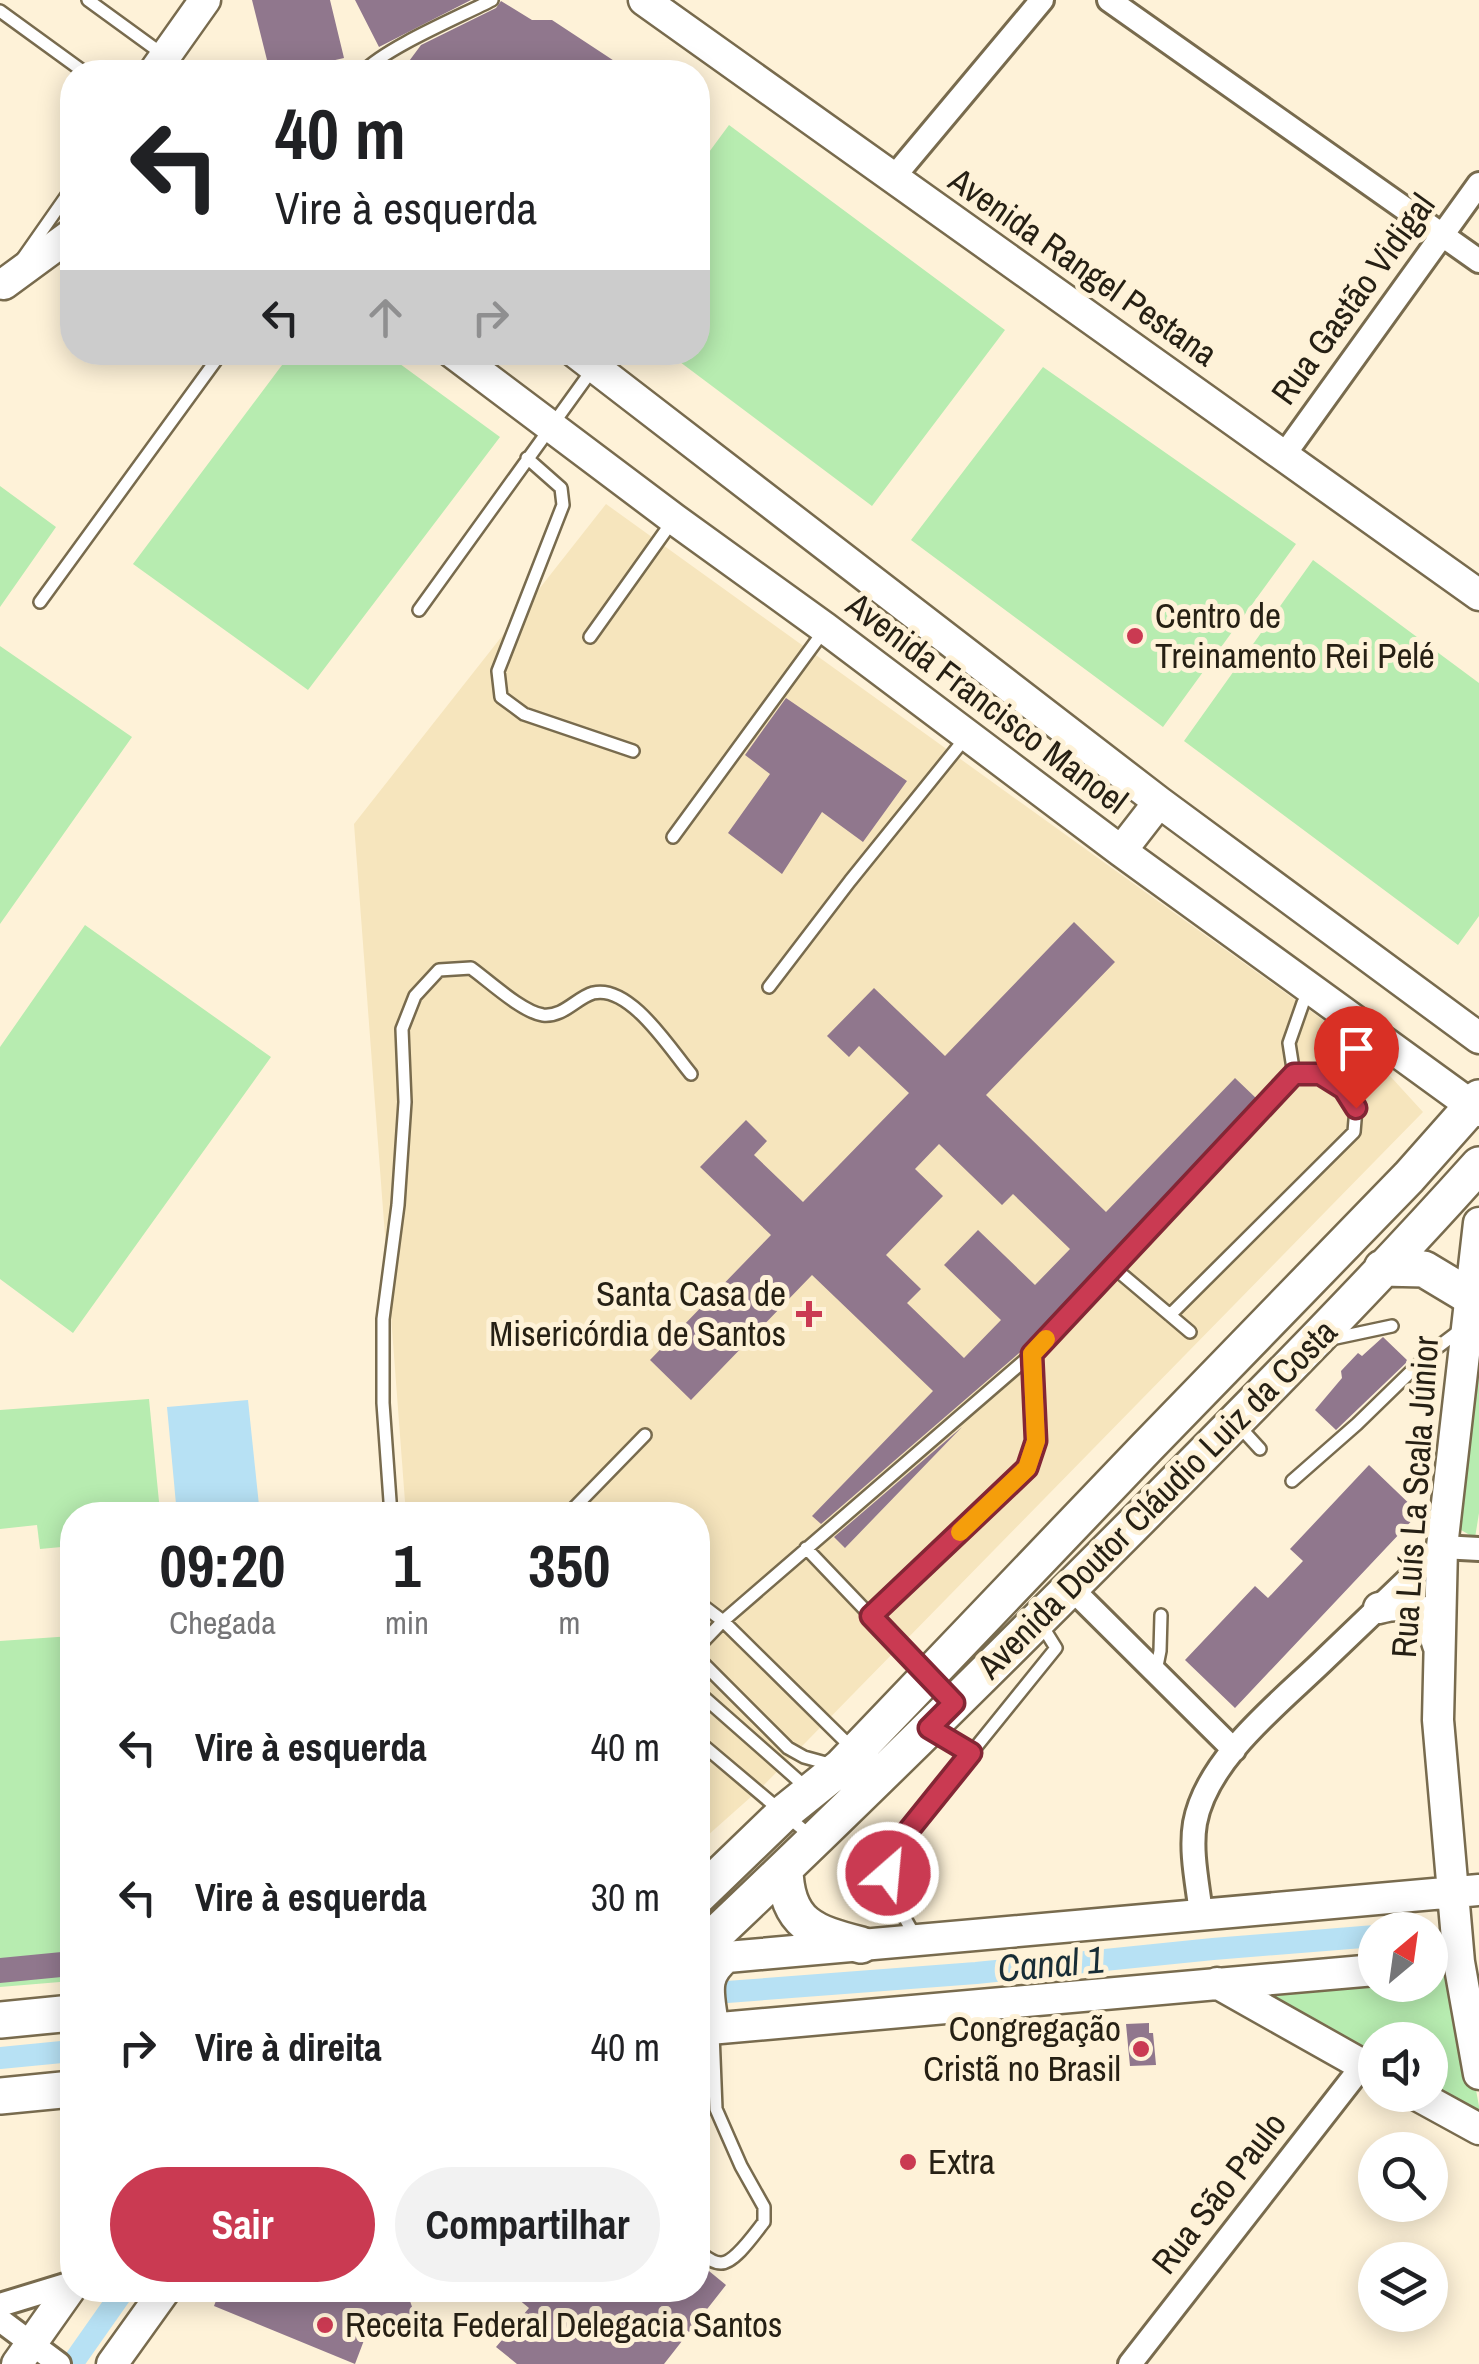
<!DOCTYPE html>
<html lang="pt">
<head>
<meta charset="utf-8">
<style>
  :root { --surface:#fff; --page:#f2f2f2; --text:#202124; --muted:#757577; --accent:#ca3a52 }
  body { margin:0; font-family:"Archivo Narrow",sans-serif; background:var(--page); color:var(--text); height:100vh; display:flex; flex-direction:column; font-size:38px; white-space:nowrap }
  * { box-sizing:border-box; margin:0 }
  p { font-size:32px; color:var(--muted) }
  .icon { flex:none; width:55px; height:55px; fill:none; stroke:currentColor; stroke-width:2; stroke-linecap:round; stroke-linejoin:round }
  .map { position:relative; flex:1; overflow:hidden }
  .details { position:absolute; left:60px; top:1502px; width:650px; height:800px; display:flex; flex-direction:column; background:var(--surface); border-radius:40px; box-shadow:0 5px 25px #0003 }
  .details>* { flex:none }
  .guide { position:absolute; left:60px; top:60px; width:650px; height:305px; border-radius:40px; box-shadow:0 5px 25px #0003; background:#fff; color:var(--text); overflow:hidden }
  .needle { width:65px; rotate:29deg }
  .fabs { position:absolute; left:1358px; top:1912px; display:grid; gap:20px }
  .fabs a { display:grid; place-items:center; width:90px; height:90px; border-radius:50%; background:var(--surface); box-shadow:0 5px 25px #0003; font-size:50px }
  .pin { position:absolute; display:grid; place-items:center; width:85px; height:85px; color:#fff; margin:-102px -42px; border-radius:50% 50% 50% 0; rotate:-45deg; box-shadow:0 0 10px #0007 }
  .pin .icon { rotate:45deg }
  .me { position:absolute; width:110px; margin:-55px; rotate:27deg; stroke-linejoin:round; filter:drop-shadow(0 0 8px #0008) }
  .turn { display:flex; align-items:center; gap:35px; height:210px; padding:0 50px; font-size:45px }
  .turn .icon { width:130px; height:130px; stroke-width:2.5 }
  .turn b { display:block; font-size:70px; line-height:85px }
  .lanes { display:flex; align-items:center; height:95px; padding:0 50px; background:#0003; justify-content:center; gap:50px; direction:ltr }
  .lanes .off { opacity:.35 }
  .eta { display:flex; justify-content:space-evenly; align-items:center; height:170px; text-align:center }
  .eta b { font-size:60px; font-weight:800; line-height:70px }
  .button { display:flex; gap:20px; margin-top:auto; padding:20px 50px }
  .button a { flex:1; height:115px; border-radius:60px; background:var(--accent); color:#fff; font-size:40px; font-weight:800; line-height:115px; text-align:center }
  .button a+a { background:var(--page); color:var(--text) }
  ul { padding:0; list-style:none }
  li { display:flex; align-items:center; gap:30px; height:150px; padding:0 50px }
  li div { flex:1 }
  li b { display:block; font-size:38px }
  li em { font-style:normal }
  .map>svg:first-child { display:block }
  .built { fill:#f6e5bd }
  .green { fill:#b7ecb0 }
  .water { fill:#b7e1f4 }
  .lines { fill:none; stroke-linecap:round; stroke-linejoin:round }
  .canal { stroke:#b7e1f4; stroke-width:22 }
  .building { fill:#90778d; fill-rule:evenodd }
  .lane-casing { stroke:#786b4e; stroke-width:16 }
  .street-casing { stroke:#786b4e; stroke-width:28 }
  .secondary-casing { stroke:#786b4e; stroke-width:35 }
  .primary-casing { stroke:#786b4e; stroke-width:40 }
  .lane { stroke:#fff; stroke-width:11 }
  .street { stroke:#fff; stroke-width:22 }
  .secondary { stroke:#fff; stroke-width:30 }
  .primary { stroke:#fff; stroke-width:35 }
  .route-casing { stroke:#832635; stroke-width:25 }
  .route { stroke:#ca3a52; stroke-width:18 }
  .slow { stroke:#f59e0b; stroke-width:18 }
  .poi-dot { fill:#ca3a52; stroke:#fef2d8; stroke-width:4 }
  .labels { text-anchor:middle; stroke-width:10; stroke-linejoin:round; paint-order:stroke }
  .street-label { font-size:35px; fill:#262014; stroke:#fef2d8 }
  .poi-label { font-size:35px; fill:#262014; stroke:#fef2d8; text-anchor:start }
  .water-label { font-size:38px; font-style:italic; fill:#182d36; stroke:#fef2d8 }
</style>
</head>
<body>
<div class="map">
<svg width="1479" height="2364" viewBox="0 0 1479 2364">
  <rect width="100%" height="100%" fill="#fef2d8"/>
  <path class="built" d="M606,504l763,549 54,59 -662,676 -63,56v-329h-292l-52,-691z"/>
  <path class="green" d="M729,125l276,205 -133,176 -204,-153 30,-1v-185z
    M291,353h94l115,84 -192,253 -175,-126z
    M1043,367l253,177 -133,183 -252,-187z
    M0,486l56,41 -56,80z
    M1313,560l166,123v233l-21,29 -274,-204z
    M0,646l132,91 -132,187z
    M85,925l186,132 -198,276 -73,-54v-232z
    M1479,1312v201l-4,25 -21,-12z
    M149,1399l11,113 -88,3v31l-32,3 -3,-24 -37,4v-119z
    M72,1636v345l-72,6v-346z
    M1454,1972l25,134v14l-49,-27v-53h-55v23l-140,-76 195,-2v-12z"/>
  <path class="water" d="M248,1400l12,115h-83l-10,-108z"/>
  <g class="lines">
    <path class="canal" d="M727,1992l249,-19 237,-24 162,-13
      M0,2058l72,-7
      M72,2364l52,-74"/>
  </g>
  <path class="building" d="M252,0h78l14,58 -61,14h-13z
    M355,0h116l-92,47z
    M501,1l31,19h20l79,52h-230l20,-27 75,-37z
    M786,698l121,83 -44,61 -41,-30 -40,62 -54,-41 42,-59 -25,-19z
    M1074,922l41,40 -129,133 120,117 129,-134 23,22 -148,157 -4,2 -80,88 -205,177 -9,-8 121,-125 -121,-116 -121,125 -41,-40 121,-125 -71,-68 46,-47 21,21 -13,14 49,47 106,-109 -50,-47 -10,11 -22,-21 47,-48 71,68zM939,1144l63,61 11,-11 57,55 -35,36 -57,-55 -34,35 57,55 -37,38 -57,-55 14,-14 -35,-34 57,-59 -28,-27z
    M1383,1337l25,24 -72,69 -21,-20 27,-32 -1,-7 17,-18 4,3z
    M962,1427l-117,121 -11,-11z
    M1369,1465l50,48 -184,195 -50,-48 70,-74 13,12 35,-37 -13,-12z
    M72,1951v25l-72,7v-25z
    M1149,2023v10h4l3,32 -26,1 -4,-42z
    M698,2262l28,23 -62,79h-147l-21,-17 33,-39 -22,-18h191z
    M220,2290h186l9,25 -49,20 -11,29 -141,-58z"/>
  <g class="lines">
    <g class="lane-casing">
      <path id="lane" d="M88,0l77,56
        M0,11l84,61
        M363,72c24,-25 96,-55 129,-72
        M23,258l49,-70
        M527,458l34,30 2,17 -65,166 3,26 23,17 109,37
        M40,602l182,-250
        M419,610l173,-240
        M590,637l84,-118
        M673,837l150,-205
        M769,987l81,-106 117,-145
        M1294,1075l-5,-32 14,-40 9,-14
        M1112,1266l78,66
        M1331,1339l61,-13
        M1238,1425l22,24
        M1292,1481l65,-57 73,-71 33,-25
        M391,1515l-8,-112v-84l15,-114 7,-103 -3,-73 13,-33 24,-26 32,-2c18,13 51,44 72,47 21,2 33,-17 50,-22 37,-9 77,56 98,81
        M581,1515l-8,-6 72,-74
        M806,1548l146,153
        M698,1602l25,19 129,127
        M871,1616l156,-147 8,-28 -3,-87
        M698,1647l25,-26 309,-267 262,-279 26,-1 24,15 12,19 -2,24 -184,183
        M698,1658l90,90 16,9 29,8
        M1156,1671l4,-20 1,-36
        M698,1692l110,97
        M932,1729l39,24
        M698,1741l115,97
        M915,1936l-21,-37 -6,-26 8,-27 160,-198 -15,-24
        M698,2251c7,5 14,12 23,12 14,0 34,-30 43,-41v-15l-23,-41 -25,-57 -3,-76"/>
    </g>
    <g class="street-casing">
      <path id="street" d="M1109,0l370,261
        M893,178l149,-178
        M1284,455l195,-271
        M1071,1588l163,162
        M1201,1914c-3,-28 -11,-62 -6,-91 12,-65 86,-121 131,-165 39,-37 77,-74 116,-111l37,2
        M0,2305l72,-22
        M0,2320l59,44
        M1130,2364l233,-299"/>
    </g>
    <g class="secondary-casing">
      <path id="secondary" d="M644,0l835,595
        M154,72l51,-72
        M4,284l68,-50
        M452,352l222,167 151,109 296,223 358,260
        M575,352l584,450 320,236
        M1121,851l38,-49
        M1479,1223l-37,324 -4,173 21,242 20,112
        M1379,1608c35,-9 49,2 59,37
        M698,1958l29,-1 752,-67
        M1217,1983l158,89
        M713,2029c-2,-31 -14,-51 14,-72
        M698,2030l677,-60
        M1417,2095l62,34
        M17,2364l55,-78
        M112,2364l53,-74"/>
    </g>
    <g class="primary-casing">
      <path id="primary" d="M1382,1268l42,1 45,27
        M785,1869c1,55 29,64 76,76
        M698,1896l87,-84 56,-45 305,-319 263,-271 70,-79
        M698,1951c156,-147 309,-299 461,-452 108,-109 217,-219 320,-334
        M0,2020l72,-7
        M0,2096l72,-7"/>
    </g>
    <use href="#lane" class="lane"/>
    <use href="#street" class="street"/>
    <use href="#secondary" class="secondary"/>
    <use href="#primary" class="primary"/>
  </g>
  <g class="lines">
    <g class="route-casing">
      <path id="route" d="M888,1873l8,-27 75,-93 -42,-25 25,-25 -83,-87 156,-148 9,-27 -4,-87 262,-280h26l24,15 12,19"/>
    </g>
    <use href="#route" class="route"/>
    <path class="slow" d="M960,1532l67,-64 9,-27 -4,-87 14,-15"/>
  </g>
  <g class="poi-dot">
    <circle cx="1135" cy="636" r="10"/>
    <path d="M804 1299h10v10h10v10h-10v10h-10v-10h-10v-10h10z"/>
    <circle cx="1141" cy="2049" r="10"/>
    <circle cx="908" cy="2162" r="10"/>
    <circle cx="325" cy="2325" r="10"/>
  </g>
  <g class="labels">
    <g class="street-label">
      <text transform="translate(1083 267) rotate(35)" y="12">Avenida Rangel Pestana</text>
      <text transform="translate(1353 299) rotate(-54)" y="12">Rua Gastão Vidigal</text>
      <text transform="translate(987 703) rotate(37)" y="12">Avenida Francisco Manoel</text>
      <text transform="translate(1415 1497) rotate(-86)" y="12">Rua Luís La Scala Júnior</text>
      <text transform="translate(1157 1499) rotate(-45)" y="12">Avenida Doutor Cláudio Luiz da Costa</text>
      <text transform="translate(1219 2193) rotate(-52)" y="12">Rua São Paulo</text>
    </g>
    <g class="poi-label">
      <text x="1155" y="628">Centro de<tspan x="1155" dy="40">Treinamento Rei Pelé</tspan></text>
      <text x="786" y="1306" text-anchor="end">Santa Casa de<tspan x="786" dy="40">Misericórdia de Santos</tspan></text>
      <text x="1121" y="2041" text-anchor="end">Congregação<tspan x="1121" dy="40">Cristã no Brasil</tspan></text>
      <text x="928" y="2174">Extra</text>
      <text x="345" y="2337">Receita Federal Delegacia Santos</text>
    </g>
    <g class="water-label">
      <text transform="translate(1051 1964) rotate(-5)" y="13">Canal 1</text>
    </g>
  </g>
</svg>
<div class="fabs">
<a><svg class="needle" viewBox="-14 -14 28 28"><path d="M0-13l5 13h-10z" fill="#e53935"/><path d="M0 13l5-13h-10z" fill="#757577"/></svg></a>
<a><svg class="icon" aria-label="sound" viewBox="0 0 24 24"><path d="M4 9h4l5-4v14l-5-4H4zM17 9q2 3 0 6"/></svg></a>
<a><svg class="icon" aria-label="search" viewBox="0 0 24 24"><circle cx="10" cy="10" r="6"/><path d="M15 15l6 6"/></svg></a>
<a><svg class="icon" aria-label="layers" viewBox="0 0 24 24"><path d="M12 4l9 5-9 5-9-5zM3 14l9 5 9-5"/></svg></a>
</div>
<div class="pin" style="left:1356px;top:1108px;background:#d93025"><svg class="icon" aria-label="arrive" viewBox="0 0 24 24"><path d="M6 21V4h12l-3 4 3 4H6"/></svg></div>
<svg class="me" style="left:888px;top:1873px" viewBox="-20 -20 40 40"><circle r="17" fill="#ca3a52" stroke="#fff" stroke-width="3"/><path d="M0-11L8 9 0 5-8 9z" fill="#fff"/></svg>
<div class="guide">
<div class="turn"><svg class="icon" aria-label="left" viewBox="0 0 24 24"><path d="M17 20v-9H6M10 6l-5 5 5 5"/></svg><div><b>40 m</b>Vire à esquerda</div></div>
<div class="lanes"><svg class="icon" aria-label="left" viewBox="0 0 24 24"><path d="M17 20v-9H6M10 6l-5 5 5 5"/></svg><svg class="icon off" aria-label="ahead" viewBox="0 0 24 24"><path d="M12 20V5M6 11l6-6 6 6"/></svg><svg class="icon off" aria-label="right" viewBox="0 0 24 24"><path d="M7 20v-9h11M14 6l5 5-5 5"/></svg></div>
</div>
<section class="details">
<div class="eta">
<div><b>09:20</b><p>Chegada</p></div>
<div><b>1</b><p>min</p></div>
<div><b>350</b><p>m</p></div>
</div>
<ul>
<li><svg class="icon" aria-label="left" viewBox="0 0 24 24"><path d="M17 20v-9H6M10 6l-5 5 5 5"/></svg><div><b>Vire à esquerda</b></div><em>40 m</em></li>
<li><svg class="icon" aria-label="left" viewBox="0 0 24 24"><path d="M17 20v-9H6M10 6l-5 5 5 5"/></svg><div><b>Vire à esquerda</b></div><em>30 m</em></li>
<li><svg class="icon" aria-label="right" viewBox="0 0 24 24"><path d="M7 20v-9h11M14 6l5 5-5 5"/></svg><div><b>Vire à direita</b></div><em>40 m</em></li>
</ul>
<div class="button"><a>Sair</a><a>Compartilhar</a></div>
</section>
</div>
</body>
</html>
